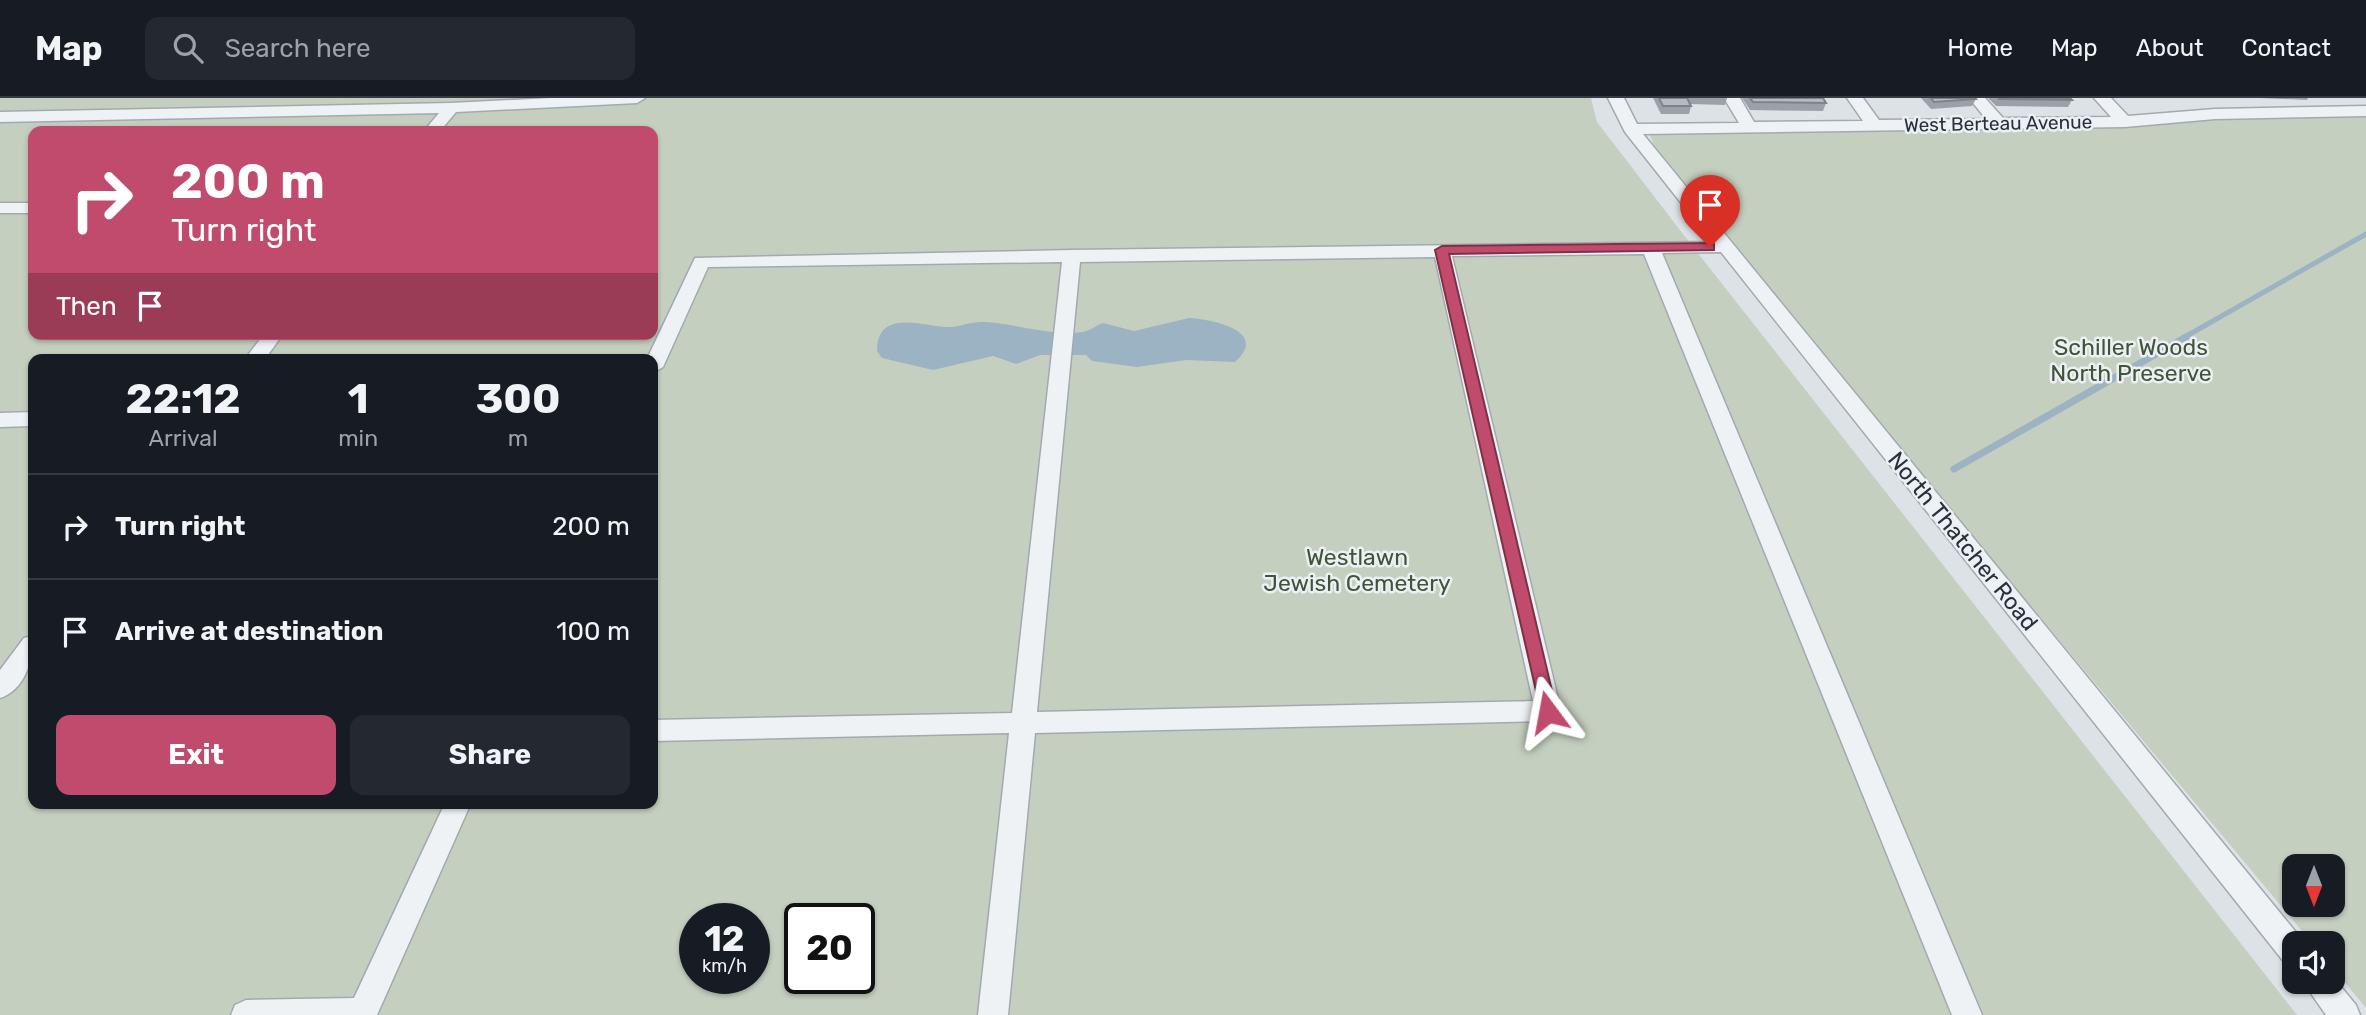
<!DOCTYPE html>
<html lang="en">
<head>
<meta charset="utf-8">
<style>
  :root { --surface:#171b24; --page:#242831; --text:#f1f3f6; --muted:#9ea1a6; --line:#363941; --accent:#c14b6c }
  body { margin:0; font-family:Rubik,sans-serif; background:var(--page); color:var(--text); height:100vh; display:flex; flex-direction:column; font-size:26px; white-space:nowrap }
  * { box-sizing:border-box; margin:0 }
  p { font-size:23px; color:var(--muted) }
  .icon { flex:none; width:38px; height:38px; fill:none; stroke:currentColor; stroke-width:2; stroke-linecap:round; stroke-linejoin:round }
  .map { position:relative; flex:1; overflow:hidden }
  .drawer { position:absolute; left:28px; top:256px; width:630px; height:455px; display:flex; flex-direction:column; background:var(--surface); border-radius:14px; box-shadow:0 2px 5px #0004 }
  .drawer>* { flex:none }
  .top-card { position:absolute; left:28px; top:28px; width:630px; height:214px; border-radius:14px; box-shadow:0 2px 5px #0004; background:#c14b6c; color:#fff; overflow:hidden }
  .needle { width:46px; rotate:180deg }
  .buttons { position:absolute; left:2282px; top:756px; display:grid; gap:14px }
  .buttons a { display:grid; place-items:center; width:63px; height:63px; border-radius:14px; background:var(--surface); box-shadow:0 2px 5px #0004; font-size:35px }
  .speed { position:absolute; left:679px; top:805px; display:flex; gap:14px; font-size:35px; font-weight:700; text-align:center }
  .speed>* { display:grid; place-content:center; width:91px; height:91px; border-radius:50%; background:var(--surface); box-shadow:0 2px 5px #0004; line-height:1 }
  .speed small { font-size:18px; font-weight:400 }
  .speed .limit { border:4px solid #111; border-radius:10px; background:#fff; color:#111 }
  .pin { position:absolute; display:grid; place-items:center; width:60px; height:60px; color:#fff; margin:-72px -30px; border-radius:50% 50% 50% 0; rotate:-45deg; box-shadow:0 0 7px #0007 }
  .pin .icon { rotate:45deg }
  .me { position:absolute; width:77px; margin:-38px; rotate:347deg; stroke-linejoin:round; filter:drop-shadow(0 0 5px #0008) }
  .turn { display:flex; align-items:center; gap:24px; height:147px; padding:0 28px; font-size:32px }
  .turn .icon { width:91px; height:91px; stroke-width:2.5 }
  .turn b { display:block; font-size:49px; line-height:60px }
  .then { display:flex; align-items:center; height:66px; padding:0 28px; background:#0003; gap:14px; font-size:26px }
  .eta { display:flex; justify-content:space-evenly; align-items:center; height:119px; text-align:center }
  .eta b { font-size:42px; font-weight:700; line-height:49px }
  .cta { display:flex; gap:14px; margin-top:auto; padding:14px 28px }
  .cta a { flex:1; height:80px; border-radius:14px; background:var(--accent); color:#fff; font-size:28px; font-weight:700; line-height:80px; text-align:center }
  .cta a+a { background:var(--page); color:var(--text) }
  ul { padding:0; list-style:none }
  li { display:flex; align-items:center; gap:21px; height:105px; padding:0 28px; border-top:2px solid var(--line) }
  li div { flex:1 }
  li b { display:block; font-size:26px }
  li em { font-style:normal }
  header { display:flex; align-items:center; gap:42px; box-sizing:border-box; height:98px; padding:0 35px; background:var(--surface); border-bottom:2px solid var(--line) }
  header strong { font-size:33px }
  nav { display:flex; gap:38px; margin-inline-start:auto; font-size:24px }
  .search { width:490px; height:63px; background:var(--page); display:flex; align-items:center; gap:18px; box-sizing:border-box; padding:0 24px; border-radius:14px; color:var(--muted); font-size:26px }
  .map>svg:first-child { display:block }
  .green { fill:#c5cfbf; fill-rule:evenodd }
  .water { fill:#9bb3c3 }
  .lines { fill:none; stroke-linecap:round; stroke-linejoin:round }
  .stream-far1 { stroke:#9bb3c3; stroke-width:5 }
  .stream { stroke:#9bb3c3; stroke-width:7 }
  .minor-casing { stroke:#a3a9af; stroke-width:3 }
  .minor { fill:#eff2f4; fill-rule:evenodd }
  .wall { fill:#9ca1a7 }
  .building { fill:#b5bbc2; stroke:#7f8388; stroke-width:2 }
  .route { fill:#c14b6c; stroke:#7d3146; stroke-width:2 }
  .labels { text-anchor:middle; stroke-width:5; stroke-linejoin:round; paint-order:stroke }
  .far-street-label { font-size:19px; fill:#28313b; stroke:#ecf0f4 }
  .park-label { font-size:23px; fill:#405537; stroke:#ecf0f4 }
  .street-label { font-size:23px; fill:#28313b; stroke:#ecf0f4 }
</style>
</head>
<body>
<header>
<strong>Map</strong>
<div class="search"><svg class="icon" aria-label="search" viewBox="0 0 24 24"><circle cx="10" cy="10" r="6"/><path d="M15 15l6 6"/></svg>Search here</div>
<nav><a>Home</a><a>Map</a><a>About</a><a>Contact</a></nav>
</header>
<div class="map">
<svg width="2366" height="917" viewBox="0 0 2366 917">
  <rect width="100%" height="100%" fill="#dde2e6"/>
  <path class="green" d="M0,0h1591l6,24 96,125 604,768h-2297zM33,33h620v203h-620zM33,261h620v444h-620zM695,821h59v59h-59zM800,821h59v59h-59z
    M2366,17v893l-33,-40v-25h-21l-359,-430 -299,-368 -4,-10 497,-9 79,-8zM2294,768h39v39h-39z"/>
  <path class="water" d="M1189,220c23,1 81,13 46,44l-49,-2 -49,7 -45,-6 -6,-6h-46l-24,9 -23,-8 -60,14 -51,-12 -5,-7c0,-11 3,-22 14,-26 16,-6 38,1 54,2 13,1 24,-5 37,-5 28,0 83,18 107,8 5,-2 8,-5 14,-7l31,8z"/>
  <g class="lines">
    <path class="stream-far1" d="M2183,240l183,-104"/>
    <path class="stream" d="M1954,371l232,-132"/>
    <g class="minor-casing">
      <path id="minor" d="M551,0h94l-8,5 -181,9 -16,19h-16l15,-18 -439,9v-10l451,-9z
        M1608,0h16l13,26 102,-1 -15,-25h16l14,24 109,-1 -16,-23h16l16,22 107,-1 -17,-21h16l18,20 108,-1 -17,-19h17l17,18 87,-7 151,-3v10l-151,3 -90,8 -482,7 661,808 -10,1v23l-10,-4 -563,-710 -59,1 320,762h-30l-308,-761 -192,2 109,455 -4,7 -9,3 -513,12 -27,282h-30l31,-282 -356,8v-21l359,-7 50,-451 -354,5 -45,100 -10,6v-14h-6l48,-101 377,-8 640,-8 -87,-110zM1435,159l98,444 -496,11 43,-450z
        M0,105h33v10h-33z
        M264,236h19l-18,25h-20z
        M33,314v14l-33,1v-14z
        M33,538c1,23 -8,54 -33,62v-28l24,-32z
        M445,705h26l-94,212h-146l4,-10 11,-5 108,-2z
        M2333,879l23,28 4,10h-34l-23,-33h30z"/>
    </g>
    <use href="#minor" class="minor"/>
  </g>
  <path class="wall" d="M1653,0h74l-2,7 -35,-1 1,2 -2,8h-28z
    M1742,0h81l3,5 -3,8 -73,-1z
    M1921,0h54l1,1 -4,7 -41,3z
    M1988,0h82l2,2 -4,7 -72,-1z
    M2260,0h48l-1,2z"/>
  <path class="building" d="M1659,0h28l4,8h-28z
    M1750,0h73l3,5 -73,-1z
    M1931,0h44l1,1 -42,3z
    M1999,0h71l2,2 -73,-1z"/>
  <path class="route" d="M1710,145l4,1v6l-265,4 108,458 -9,7 -6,-2 -107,-467 7,-4z"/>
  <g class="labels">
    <g class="far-street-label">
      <text transform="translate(1998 25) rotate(-1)" y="7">West Berteau Avenue</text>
    </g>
    <g class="park-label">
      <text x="2131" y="257">Schiller Woods<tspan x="2131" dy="26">North Preserve</tspan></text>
      <text x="1357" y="467">Westlawn<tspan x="1357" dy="26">Jewish Cemetery</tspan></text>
    </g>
    <g class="street-label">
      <text transform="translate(1963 443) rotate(51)" y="8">North Thatcher Road</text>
    </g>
  </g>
</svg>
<div class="buttons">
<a><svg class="needle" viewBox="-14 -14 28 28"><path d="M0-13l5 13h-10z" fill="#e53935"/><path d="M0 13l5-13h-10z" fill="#9ea1a6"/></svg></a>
<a><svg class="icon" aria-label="sound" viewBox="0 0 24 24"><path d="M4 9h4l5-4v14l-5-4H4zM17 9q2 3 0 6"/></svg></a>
</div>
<div class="speed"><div>12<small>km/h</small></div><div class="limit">20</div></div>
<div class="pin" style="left:1710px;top:149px;background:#d93025"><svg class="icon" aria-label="arrive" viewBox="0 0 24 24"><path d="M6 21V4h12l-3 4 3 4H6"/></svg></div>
<svg class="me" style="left:1548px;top:614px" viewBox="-20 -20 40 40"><path d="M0-17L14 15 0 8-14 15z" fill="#c14b6c" stroke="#fff" stroke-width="4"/></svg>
<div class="top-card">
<div class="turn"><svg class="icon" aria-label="right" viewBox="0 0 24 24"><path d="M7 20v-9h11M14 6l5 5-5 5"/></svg><div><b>200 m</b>Turn right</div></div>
<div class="then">Then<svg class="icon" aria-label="arrive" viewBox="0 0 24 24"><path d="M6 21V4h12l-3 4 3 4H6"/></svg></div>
</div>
<section class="drawer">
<div class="eta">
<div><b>22:12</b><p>Arrival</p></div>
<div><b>1</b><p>min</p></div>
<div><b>300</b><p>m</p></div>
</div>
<ul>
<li><svg class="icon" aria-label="right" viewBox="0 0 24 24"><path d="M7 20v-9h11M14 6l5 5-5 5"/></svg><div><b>Turn right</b></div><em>200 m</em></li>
<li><svg class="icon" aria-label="arrive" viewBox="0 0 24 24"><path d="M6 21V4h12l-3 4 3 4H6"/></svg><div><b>Arrive at destination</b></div><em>100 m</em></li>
</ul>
<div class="cta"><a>Exit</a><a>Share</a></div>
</section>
</div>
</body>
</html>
